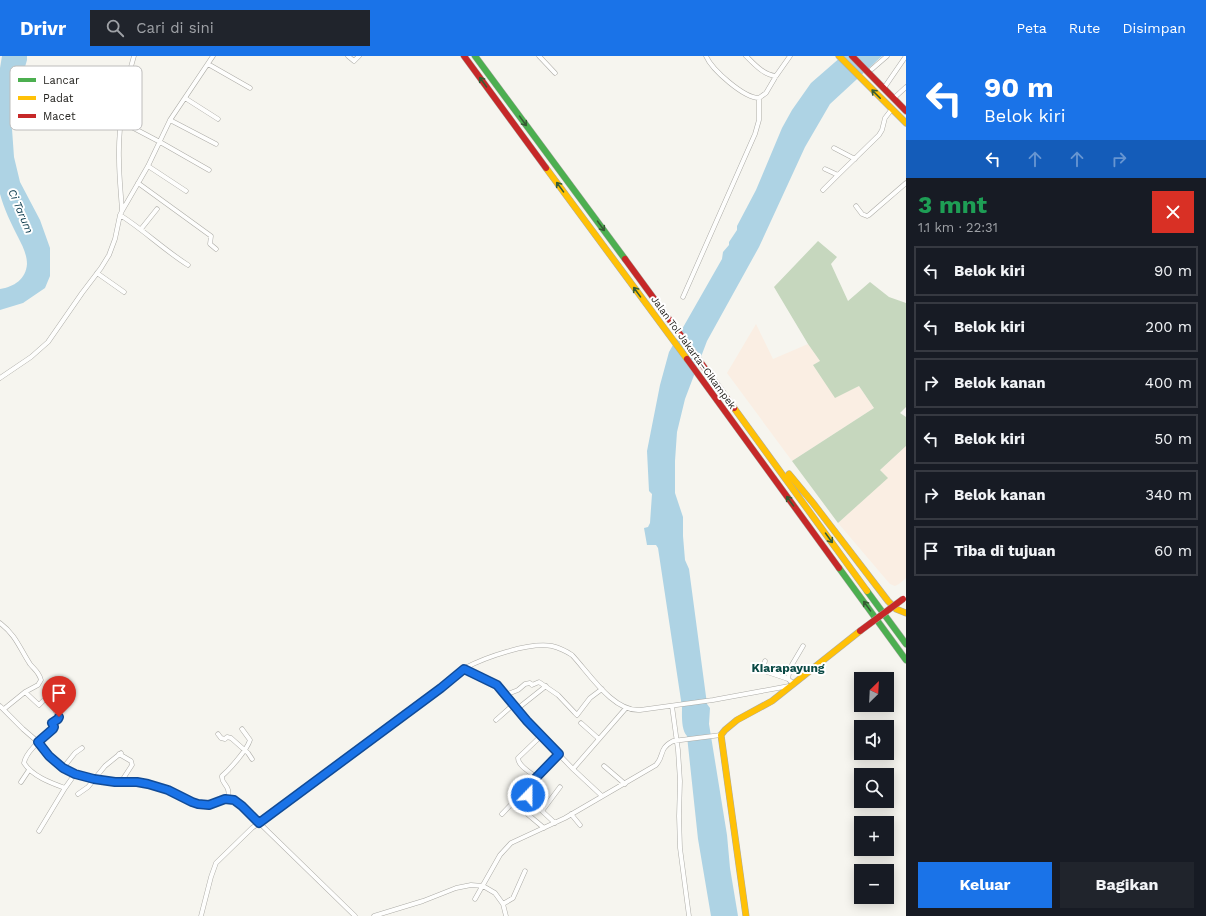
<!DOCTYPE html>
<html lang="id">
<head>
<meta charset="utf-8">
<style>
  :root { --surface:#171b24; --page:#20242c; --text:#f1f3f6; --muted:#9ea1a6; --line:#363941; --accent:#1a73e8 }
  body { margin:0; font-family:"Work Sans",sans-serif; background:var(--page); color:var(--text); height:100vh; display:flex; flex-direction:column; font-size:15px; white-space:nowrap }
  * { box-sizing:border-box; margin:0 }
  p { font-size:13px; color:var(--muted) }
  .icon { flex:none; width:22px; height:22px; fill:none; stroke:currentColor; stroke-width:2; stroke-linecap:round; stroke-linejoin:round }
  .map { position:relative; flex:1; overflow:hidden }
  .details { display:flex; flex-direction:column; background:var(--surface); width:300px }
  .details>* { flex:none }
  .banner { background:#1a73e8; color:#fff; overflow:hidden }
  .needle { width:26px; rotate:24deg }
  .controls { position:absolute; left:854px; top:616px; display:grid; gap:8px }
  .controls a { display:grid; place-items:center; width:40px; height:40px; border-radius:0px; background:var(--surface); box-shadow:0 2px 10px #0003; font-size:20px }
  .pin { position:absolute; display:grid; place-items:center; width:34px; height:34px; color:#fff; margin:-41px -17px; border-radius:50% 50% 50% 0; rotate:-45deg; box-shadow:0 0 4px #0007 }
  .pin .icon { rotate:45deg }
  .me { position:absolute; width:44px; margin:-22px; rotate:22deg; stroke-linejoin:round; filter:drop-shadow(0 0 3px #0008) }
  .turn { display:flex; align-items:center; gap:14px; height:84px; padding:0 12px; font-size:18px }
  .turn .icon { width:52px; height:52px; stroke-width:2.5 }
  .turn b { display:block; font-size:28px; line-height:34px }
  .lanes { display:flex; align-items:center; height:38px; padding:0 12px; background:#0003; justify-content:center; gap:20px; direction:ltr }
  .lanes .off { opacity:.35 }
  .round { display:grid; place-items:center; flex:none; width:42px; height:42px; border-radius:0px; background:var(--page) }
  .head { display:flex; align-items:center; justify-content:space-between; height:68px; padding:0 12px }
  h1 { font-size:24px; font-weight:700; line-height:30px; color:#1e9e55 }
  .primary-button { display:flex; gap:8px; margin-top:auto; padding:8px 12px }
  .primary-button a { flex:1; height:46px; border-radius:0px; background:var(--accent); color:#fff; font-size:16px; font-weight:700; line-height:46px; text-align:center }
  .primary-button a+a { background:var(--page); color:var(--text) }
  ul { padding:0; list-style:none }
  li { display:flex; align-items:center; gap:12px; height:50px; margin:0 8px 6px; padding:0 4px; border:2px solid var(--line); border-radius:0px }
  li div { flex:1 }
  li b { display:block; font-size:15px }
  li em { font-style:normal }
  header { display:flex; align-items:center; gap:24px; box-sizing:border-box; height:56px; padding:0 20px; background:var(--accent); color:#fff }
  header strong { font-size:19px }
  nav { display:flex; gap:22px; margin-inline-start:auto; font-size:14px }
  .search { width:280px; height:36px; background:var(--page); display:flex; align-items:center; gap:10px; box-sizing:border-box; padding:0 14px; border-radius:0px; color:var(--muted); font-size:15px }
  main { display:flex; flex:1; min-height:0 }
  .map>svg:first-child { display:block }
  .industrial { fill:#faeee3 }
  .forest { fill:#c6d7be }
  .water { fill:#aed3e4 }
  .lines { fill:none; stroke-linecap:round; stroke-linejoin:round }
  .street-casing { stroke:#acaba6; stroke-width:5 }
  .fast-casing { stroke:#acaba6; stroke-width:7 }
  .slow-casing { stroke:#acaba6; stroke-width:7 }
  .jam-casing { stroke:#acaba6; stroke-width:7 }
  .street { stroke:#fefefd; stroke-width:4 }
  .fast { stroke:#4caf50; stroke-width:6 }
  .slow { stroke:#ffc107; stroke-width:6 }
  .jam { stroke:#c62828; stroke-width:6 }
  .jam-bridge-casing { stroke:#acaba6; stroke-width:7; stroke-linecap:butt }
  .jam-bridge { stroke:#c62828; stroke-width:6 }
  .oneway { stroke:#355c33 }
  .route-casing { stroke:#114b97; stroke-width:10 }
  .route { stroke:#1a73e8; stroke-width:7 }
  .labels { text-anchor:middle; stroke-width:4; stroke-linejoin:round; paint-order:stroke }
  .street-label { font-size:10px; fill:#252420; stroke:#fff }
  .water-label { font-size:11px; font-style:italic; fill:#043548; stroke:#fff }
  .quarter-label { font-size:12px; font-weight:bold; fill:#0b4a45; stroke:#fff }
  .key { fill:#fff; stroke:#bebdbc; stroke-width:1 }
  .key-label { font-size:11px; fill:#252420 }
</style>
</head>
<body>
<header>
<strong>Drivr</strong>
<div class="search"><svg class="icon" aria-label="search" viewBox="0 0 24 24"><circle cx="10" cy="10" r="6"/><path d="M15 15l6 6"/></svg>Cari di sini</div>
<nav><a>Peta</a><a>Rute</a><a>Disimpan</a></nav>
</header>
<main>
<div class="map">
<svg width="906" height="860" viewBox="0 0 906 860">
  <rect width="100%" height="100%" fill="#f6f5ef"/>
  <path class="industrial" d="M756,268l17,35 35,-15 12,17 -7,4 22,32 24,-11 15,22 -82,53 -65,-88z
    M906,390v132l-7,6 -4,2 -5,-2 -52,-61 49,-45 -7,-8z"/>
  <path class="forest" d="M818,185l19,16 -6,7 17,37 22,-19 19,15 17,6v104l-6,6 6,4v29l-26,24 8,8 -50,45 -46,-62 82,-53 -15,-22 -24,12 -22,-33 7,-4 -12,-17 -34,-57z"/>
  <path class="water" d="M2,0h25v4l-16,55 3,42 6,25 20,38 10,28v28l-5,12 -22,15 -23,7v-21c14,-2 26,-10 27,-25 0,-10 -5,-19 -9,-27 -7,-14 -14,-28 -18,-43v-126z
    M842,0h40l-52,48 -25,43 -46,100 -52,94 -22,58 -8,33 -2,29v32l8,24v19l2,24 4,9 18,135 3,4 -1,16 18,111 3,33 8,48h-27l-13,-77 -11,-103c-6,-6 -5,-21 -5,-29l-24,-159 -2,-3h-9l-3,-17 4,-1 2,-4 2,-29 -3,-3 -2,-40 13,-66 9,-33 53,-93 1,-7 6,-7v-3l8,-12v-4l19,-36 26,-62 10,-18 19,-27z"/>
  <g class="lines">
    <g class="street-casing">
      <path id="street" d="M348,0l6,5 5,-5
        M539,0l16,17
        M706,0c6,14 38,42 53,42
        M746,0c9,9 18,19 30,20
        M208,8l42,24
        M872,13l15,-13
        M884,32l22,-32
        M185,42l33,21
        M894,42l12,-11
        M170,64l46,24
        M122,66l38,20 49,28
        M834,92l21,11
        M148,110l38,25
        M825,113l13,6 41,-40 3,-5 3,-12 7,-9
        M138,127l73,53 -1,8 6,5
        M823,134l15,-15
        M856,150l6,8 5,2 2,-1 37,-32
        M122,155l26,-45 22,-46 43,-64
        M120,159c24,15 44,35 68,50
        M141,173l16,-20
        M97,217l27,19
        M683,241l72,-163 4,-14v-22l7,-5 10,-17 14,-20
        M0,322l31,-21 17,-15 34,-49 19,-25 8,-13 6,-16 5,-24 2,-4c-1,-17 -3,-35 -3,-52 -1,-32 6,-73 15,-103
        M0,567c16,12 20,26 30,41 5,6 9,8 11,16l-3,5 -13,7 -21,17
        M765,605l-2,8 1,2 24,8 6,5
        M464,613l33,16 44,51 32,33 29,27
        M788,623l2,-11 13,-22
        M25,636l14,13 6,-6h1l9,11 4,7 -7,6 2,4 -1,2c-9,8 -27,22 -29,34 8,13 27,20 41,25
        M505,639l13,-5 7,-6 5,-1 2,2 7,-3 19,13 17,18 2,2 13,-17 12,-9
        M0,650l23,23 15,13 11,14 14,12 12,6 19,5 21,3h22l11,2 20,6 24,12 6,2 11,1 19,-6 6,1 8,6 113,110
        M672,650l6,44 2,31 -1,35 1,32 9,68
        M517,653l29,-23
        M496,664l17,-15
        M581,667l18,16
        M218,678l3,4 4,1 2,-2 4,1 17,15 4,6
        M119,698l12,7 1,4 -11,17
        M604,710l21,18
        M63,712l12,-15 7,-5
        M573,713l53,-61
        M536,721c-6,-5 -18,-11 -18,-19l23,-22
        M21,726l8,-12
        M526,732l4,12 25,23
        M78,738l10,-7 17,-21 16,-13
        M228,743c3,-15 -7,-14 -6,-23 8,-7 25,-26 28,-36l-8,-11
        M513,746l31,26
        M542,755l18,-24
        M502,758l57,-60
        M571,758l9,11
        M39,775l26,-43 10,-14
        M475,843l25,-44 11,-12 54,-25 91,-53c9,-10 2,-16 17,-24l48,-6
        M503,848l10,-6 12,-27
        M201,860l10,-39 5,-14 36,-35 189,-140c8,-6 16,-15 24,-20 21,-11 64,-26 87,-22 8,2 14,5 20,9 17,18 41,57 68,55l73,-10 76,-14
        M374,860l49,-15 33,-13 15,-3 12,1 12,7 8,11 3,12"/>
    </g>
    <g class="fast-casing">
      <path id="fast" d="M475,0l150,203
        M839,512l67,92
        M867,535l39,53"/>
    </g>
    <g class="slow-casing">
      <path id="slow" d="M839,0l67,67
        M546,112l141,191
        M734,352l133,183
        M789,418l24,29 75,98 8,8 10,4
        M746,860l-25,-181 4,-5 12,-10 35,-19 88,-70"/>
    </g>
    <g class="jam-casing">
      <path id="jam" d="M464,0l82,112
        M852,0l54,55
        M625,203l109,149
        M687,303l152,209"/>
    </g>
    <use href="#street" class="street"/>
    <use href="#fast" class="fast"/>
    <use href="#slow" class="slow"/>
    <use href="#jam" class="jam"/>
    <g class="jam-bridge-casing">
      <path id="jam-bridge" d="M860,575l43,-32"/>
    </g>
    <use href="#jam-bridge" class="jam-bridge"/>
  </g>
  <defs><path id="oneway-shaft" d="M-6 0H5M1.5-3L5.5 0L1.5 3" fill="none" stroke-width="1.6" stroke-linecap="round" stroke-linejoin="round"/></defs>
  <g class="oneway">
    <use href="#oneway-shaft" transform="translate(483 26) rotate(-126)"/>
    <use href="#oneway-shaft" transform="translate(876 38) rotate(-135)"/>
    <use href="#oneway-shaft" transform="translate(523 65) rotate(54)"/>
    <use href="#oneway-shaft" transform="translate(560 131) rotate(-126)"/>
    <use href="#oneway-shaft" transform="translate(601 170) rotate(54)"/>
    <use href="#oneway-shaft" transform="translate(637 236) rotate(-126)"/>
    <use href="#oneway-shaft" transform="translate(790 445) rotate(-126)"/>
    <use href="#oneway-shaft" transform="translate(829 482) rotate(54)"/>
    <use href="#oneway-shaft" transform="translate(867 550) rotate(-126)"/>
  </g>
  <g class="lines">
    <g class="route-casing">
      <path id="route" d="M59,661l-1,2 -6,4 2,4 -1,2 -15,13 11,14 14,12 12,6 19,5 21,3h22l11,2 20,6 24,12 6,2 11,1 16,-6 9,1 8,6 17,17 182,-135 23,-19 33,16 30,36 32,33 -33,34 2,7"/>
    </g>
    <use href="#route" class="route"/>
  </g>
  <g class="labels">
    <g class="street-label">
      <text transform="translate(694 296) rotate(54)" y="4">Jalan Tol Jakarta–Cikampek</text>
    </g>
    <g class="water-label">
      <text transform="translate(21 155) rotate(67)" y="4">Ci Tarum</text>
    </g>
    <g class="quarter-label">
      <text x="788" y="616">Kiarapayung</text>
    </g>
  </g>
  <rect x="10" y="10" width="132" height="64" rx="6" class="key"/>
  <rect x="18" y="22" width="18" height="4" fill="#4caf50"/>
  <rect x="18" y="40" width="18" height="4" fill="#ffc107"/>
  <rect x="18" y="58" width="18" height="4" fill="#c62828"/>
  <g class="key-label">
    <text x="43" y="28">Lancar</text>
    <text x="43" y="46">Padat</text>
    <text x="43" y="64">Macet</text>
  </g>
</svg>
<div class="controls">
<a><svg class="needle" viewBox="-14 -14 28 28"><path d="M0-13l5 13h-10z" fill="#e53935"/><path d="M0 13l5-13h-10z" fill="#9ea1a6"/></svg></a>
<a><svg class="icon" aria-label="sound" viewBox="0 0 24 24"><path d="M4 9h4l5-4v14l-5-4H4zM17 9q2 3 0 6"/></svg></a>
<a><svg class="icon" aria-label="search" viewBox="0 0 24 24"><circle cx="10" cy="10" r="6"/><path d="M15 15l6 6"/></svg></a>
<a>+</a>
<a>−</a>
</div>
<div class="pin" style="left:59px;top:661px;background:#d93025"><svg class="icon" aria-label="arrive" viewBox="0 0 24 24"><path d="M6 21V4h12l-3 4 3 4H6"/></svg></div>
<svg class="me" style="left:528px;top:739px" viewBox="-20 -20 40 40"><circle r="17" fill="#1a73e8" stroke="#fff" stroke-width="3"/><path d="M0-11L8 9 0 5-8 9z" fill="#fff"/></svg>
</div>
<section class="details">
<div class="banner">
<div class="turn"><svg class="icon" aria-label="left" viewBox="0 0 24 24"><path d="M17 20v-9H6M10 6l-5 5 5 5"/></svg><div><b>90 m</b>Belok kiri</div></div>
<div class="lanes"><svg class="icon" aria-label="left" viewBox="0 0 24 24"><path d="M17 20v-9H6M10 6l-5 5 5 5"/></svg><svg class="icon off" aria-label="ahead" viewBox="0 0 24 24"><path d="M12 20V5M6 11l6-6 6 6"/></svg><svg class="icon off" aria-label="ahead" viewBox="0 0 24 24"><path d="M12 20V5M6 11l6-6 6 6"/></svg><svg class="icon off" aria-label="right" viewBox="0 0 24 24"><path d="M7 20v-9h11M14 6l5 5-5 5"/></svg></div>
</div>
<div class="head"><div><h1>3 mnt</h1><p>1.1 km · 22:31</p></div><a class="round" style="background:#d93025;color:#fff"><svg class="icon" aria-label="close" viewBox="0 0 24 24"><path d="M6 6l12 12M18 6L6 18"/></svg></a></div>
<ul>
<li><svg class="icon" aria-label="left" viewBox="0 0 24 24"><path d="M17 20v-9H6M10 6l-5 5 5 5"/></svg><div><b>Belok kiri</b></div><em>90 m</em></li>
<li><svg class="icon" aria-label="left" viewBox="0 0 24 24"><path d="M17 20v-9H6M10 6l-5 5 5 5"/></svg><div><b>Belok kiri</b></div><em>200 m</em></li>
<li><svg class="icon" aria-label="right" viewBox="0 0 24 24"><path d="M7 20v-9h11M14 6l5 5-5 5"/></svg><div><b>Belok kanan</b></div><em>400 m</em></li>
<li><svg class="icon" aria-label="left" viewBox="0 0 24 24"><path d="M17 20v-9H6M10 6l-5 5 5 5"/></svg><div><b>Belok kiri</b></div><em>50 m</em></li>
<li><svg class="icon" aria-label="right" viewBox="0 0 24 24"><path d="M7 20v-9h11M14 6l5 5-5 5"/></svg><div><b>Belok kanan</b></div><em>340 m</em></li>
<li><svg class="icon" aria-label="arrive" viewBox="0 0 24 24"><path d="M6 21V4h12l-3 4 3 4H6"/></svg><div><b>Tiba di tujuan</b></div><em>60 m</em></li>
</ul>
<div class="primary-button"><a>Keluar</a><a>Bagikan</a></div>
</section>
</main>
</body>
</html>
